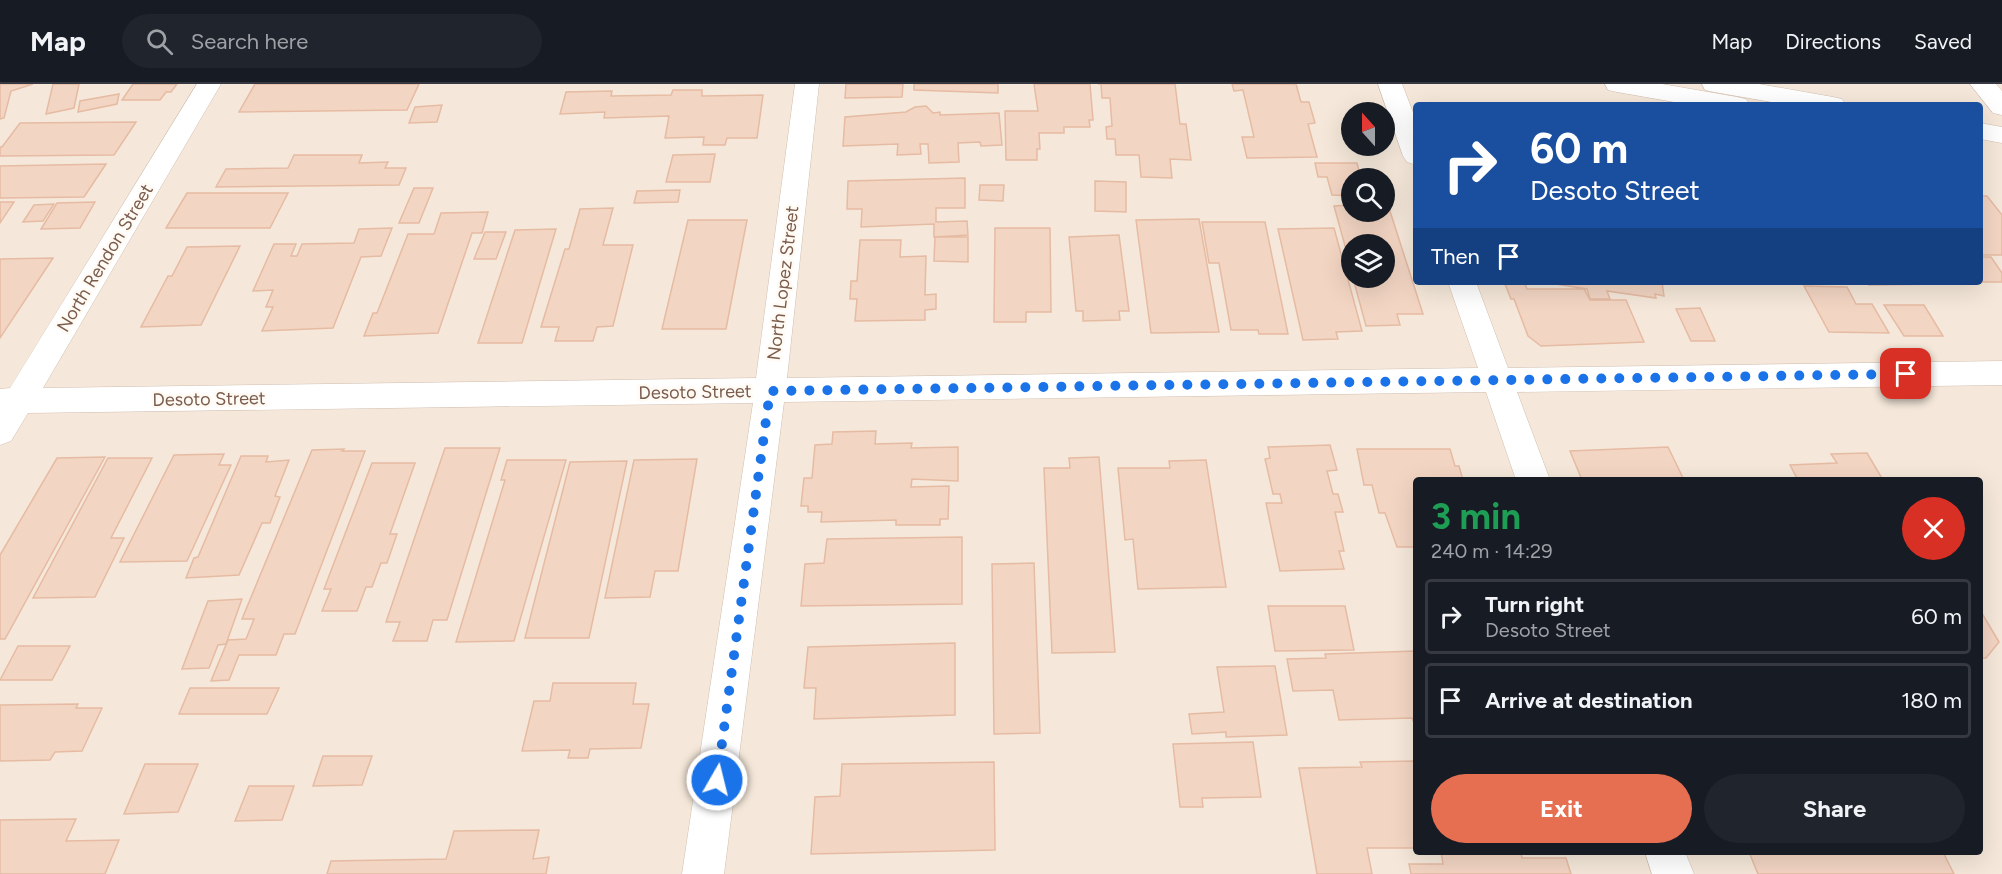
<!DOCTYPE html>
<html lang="en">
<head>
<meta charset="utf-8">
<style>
  :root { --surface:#171b24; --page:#20242c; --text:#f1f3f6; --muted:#9ea1a6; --line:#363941; --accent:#e76f51 }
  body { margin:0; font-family:Figtree,sans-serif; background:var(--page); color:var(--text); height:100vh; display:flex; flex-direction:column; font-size:22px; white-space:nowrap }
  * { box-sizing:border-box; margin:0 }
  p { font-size:20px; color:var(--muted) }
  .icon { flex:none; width:33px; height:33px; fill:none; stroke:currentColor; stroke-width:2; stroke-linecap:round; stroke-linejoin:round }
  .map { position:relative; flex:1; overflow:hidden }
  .details { position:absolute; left:1413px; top:393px; width:570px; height:378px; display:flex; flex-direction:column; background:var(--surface); border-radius:6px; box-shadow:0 6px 24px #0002 }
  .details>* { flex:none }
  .guide { position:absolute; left:1413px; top:18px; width:570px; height:183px; border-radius:6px; box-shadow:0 6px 24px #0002; background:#1a4fa0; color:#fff; overflow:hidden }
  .needle { width:39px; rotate:339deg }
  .tools { position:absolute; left:1341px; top:18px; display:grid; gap:12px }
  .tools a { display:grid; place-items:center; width:54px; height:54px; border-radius:50%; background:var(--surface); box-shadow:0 6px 24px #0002; font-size:30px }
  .pin { position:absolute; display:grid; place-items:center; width:51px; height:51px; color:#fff; margin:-26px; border-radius:12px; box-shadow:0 3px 9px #0006 }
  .me { position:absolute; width:66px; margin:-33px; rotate:8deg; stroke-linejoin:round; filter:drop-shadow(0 0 4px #0008) }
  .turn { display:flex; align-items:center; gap:21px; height:126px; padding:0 18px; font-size:27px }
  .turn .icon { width:78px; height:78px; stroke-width:2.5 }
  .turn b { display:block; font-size:42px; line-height:51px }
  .then { display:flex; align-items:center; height:57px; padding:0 18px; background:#0003; gap:12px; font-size:22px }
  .round { display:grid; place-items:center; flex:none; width:63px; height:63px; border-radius:32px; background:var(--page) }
  .summary { display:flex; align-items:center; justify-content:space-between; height:102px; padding:0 18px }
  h1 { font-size:36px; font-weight:700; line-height:45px; color:#1e9e55 }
  .cta { display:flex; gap:12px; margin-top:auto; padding:12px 18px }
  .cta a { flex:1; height:69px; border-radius:36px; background:var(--accent); color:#fff; font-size:24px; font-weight:700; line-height:69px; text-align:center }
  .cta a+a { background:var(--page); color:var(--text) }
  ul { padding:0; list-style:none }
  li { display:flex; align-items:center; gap:18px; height:75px; margin:0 12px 9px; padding:0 6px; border:3px solid var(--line); border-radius:6px }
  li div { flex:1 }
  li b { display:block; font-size:22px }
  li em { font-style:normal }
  header { display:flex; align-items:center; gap:36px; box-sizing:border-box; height:84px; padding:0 30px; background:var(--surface); border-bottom:2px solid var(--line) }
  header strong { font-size:28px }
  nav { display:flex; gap:33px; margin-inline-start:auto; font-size:21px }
  .search { width:420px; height:54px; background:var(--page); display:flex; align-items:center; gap:15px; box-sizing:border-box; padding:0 21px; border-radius:33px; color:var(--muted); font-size:22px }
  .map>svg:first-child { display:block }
  .residential { fill:#f5e8da; fill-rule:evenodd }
  .building { fill:#f3d5c3; stroke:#e6bba3; stroke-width:1.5 }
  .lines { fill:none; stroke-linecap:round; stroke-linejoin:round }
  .minor-casing { stroke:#d1beb0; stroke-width:1 }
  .tertiary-casing { stroke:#d1beb0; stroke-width:1 }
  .minor { fill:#fff; fill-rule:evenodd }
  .tertiary { fill:#fff; fill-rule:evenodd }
  .route { stroke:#1a73e8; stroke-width:10; stroke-dasharray:0 18 }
  .labels { text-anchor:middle; stroke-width:5; stroke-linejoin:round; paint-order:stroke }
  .street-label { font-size:18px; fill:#7a5c4d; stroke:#fffaf3 }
</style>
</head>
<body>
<header>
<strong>Map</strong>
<div class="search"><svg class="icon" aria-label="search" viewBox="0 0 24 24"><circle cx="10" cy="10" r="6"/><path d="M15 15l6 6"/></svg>Search here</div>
<nav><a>Map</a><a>Directions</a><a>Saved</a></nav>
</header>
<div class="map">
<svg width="2002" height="790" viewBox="0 0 2002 790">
  <rect width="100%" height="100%" fill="#fdf6ec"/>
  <path class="residential" d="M0,0h2002v790h-2002zM1416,21h564v177h-564zM1352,28h32v34h-32zM1352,94h32v34h-32zM1352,160h32v34h-32zM1416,396h564v372h-564z"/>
  <path class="building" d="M0,0h33l-22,7 -7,27 -4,1z
    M53,0h26l-5,24 -28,6z
    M133,0h44l-6,8h-5l-6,8h-38z
    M255,0h164l-12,26 -168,2z
    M846,0h57l-1,13 -57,1z
    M914,0h84v9l-84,-3z
    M1034,0h56l3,36h-4l1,7h-26v6h-25l1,16h-3v11h-31l-1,-49h33z
    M1098,0h77l5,40h6l5,36 -21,-1 2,19 -31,-1 -2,-22h-23l-1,-16h-8l-1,-12 6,-1 -2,-28h-8l-1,-14z
    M1232,0h64l5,18h8l6,21 -7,1 9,33 -70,1 -5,-21h12l-11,-47 -9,1z
    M673,6h29v6l61,-1 -6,43h-30l-2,7h-22l1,-8 -39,1 4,-22 -65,2 1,-6 -45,2 6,-22 46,-1 -1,5 60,-1z
    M119,10l-2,10 -39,8 2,-11z
    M442,21l-5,17 -28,1 6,-16z
    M926,22l7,7 7,-1v3l59,-2 3,32 -21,1 -1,-4 -22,1 1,19 -30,1 -1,-19h-8l1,10 -24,1 1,-11 -55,2 2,-29 61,-5 9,-5z
    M136,38l-22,33 -114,1v-9h2l18,-24z
    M715,70l-5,28h-44l7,-27z
    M294,71h68l-3,8 29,-1 -3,6h21l-7,17 -183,2 10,-18 62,-1z
    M1315,79h42l4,15h19h-28v18l-20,-1 -5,-18h-9z
    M106,80l-22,33 -84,1v-32z
    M965,94v30h-29v14l31,-1 1,14 -34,2v-13l-73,3 1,-18h-15l1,-28z
    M1095,97l31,1v30l-31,-1z
    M980,101h24l-1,16 -24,-1z
    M414,104h19l-14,35h-20z
    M680,106l-2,12 -44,1 3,-12z
    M187,109h101l-18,35h-104z
    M1980,112h7l15,19v40h-22z
    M0,118h14l-14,21z
    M95,118l-15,26 -39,1 16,-26z
    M54,120l-11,17 -20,1 11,-17z
    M1352,121v7h32v-7h4l35,109h-26l3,11 -34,1 -13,-48h31v-34h-32v27l-18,-65z
    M613,124l-10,37h30l-20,81 -16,1 -4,14h-38l4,-14h-18l24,-78h4l11,-40z
    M488,128l-6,21h-10l-34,100 -74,3 9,-23h4l31,-79h26l7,-21z
    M1199,135l20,113 -68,1 -15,-113z
    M688,136h59l-21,109h-64z
    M1202,138h63l23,112h-29l-1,-4h-27l-12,-67h-10z
    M392,144l-11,28 -20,1 -28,71 -71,3 11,-24h-7l7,-17 -20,1 21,-47h22l-5,12h6l5,-12 52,-1 5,-14z
    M995,144h55l1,84h-25v10h-32z
    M1334,144l28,103 -26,1 2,7 -35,1 -25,-111z
    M556,145l-34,114h-44l37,-113z
    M485,148h21l-10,27h-22z
    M1119,151l10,76h-10l1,9 -37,1v-10h-7l-7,-74z
    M935,153h33v25l-34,-1z
    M860,156h41l-1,17 26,-1 -1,39 11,-1v15l-11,1v10l-70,1 2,-22h-7l1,-18h6z
    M240,162l-39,79 -60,2 27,-51h4l15,-29z
    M1980,173h11l11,16v9h-22z
    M53,174l-53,80v-79z
    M1543,198h119l2,14 -9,-2 1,4 -49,-7 3,8h-20l-3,-10z
    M1867,198h70l1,2 -69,1z
    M1505,200h20l2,5h57l6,11h36l18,42 -103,4 -13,-10 -14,-37h-3z
    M1804,202l43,1 9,17h16l17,29 -60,-1z
    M1884,221h40l19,31h-39z
    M1700,224l15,33h-24l-15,-32z
    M876,347l-1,13 37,-1 -1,5 47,-1v34l-46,-2 -1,8 38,-1 -1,33h-8v6h-44v-5l-75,2 1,-10h-14v-6h-7l3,-28h8l3,-33 17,-1 1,-12z
    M1330,361l7,25 -10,1 6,23h5l5,18h-8l9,39h-5l5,18 -64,2 -14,-68h16l-2,-9h-7l-8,-35 5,-1 -2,-11z
    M1668,363l16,33h-102l-12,-29z
    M445,364h55l-53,172h-14l-6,21h-34l7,-19h-14z
    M344,365l-2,2h23l-70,183h-11l-8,21h-37l-10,25 -18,1 17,-41 18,-1 8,-20h-12l70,-169z
    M1357,365h93l5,17h4l4,14h-47v67h-19l-12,-34h-6l-7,-28h-8z
    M1867,369l16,27h-85l-8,-15 47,-2 -6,-9z
    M224,370l-5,11h12l-44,96 -67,1 54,-107z
    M241,372h27l-2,6 23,-2 -14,36 5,1 -10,26h-8l-23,52 -53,3 8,-20 4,-1z
    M105,373l-100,182h-5v-84l57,-97z
    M1099,373l16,195 -63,1 -8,-185h26l-1,-10z
    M108,374h44l-41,80h13l-29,59 -62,1z
    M697,375l-19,112h-23l-5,26 -45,1 29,-138z
    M507,376h59l-52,181 -58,1 49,-162h-4z
    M1206,376l20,127 -88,2 -5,-50 -8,1 -7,-72h52l-1,-7z
    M627,377l-38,177h-64l45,-176z
    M372,379h43l-25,71h7l-10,29h-6l-9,24h-6l-9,24h-35l9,-22h-7z
    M962,453v67l-161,2 4,-42 19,-1 3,-24z
    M1034,479l6,170 -46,1 -2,-170z
    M242,515l-16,45 -8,1 -9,23 -27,1 26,-68z
    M1268,522h77l9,44 -79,1z
    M1980,526l19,32 -13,16h-6z
    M955,559v72l-141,4 2,-31h-12l4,-41z
    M18,562h52l-18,34h-52z
    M1416,567v77l-4,-10 -73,2 -6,-30 -40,1 -6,-32 39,-1 -1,-4z
    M1275,582l12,69 -61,2v-5l-34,2 -3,-20 35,-2 -7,-45z
    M553,599h83l-3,21h16l-8,44 -51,1 -2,9h-20l2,-8 -48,1 12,-50h16z
    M190,604h89l-12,26h-88z
    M78,620l-2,4h26l-20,43 -27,1 -5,8 -50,1v-56z
    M1253,658l8,55 -59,1 1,9h-23l-7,-63z
    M323,672h49l-10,29 -49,1z
    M1416,677v87h-49l5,26h-55l-18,-106 63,-1 -2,-5z
    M994,678l1,88 -184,4 4,-57 25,-1 2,-32z
    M145,680h53l-20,48 -54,2z
    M249,702h45l-12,34 -47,1z
    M76,735l-10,22 53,-1 -14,34h-105v-54z
    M539,746l-6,29 16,-2 -3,17h-219l4,-13 115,-2 8,-28z
    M1441,768l80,1 1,5h44l5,16h-160l-2,-10h34z
    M1749,768h194l11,22h-196z"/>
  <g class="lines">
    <g class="minor-casing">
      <path id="minor" d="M197,0h24l-178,304 713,-10 39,-294h24l-32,294 691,-10 -30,-86h28l32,86 494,-7v24l-485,7 33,88h-34l-30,-88 -702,10 -60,472h-42l71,-471 -725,10 -17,28 -11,4v-56l10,-1z
        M1378,0h24l14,36v45l-9,-3 -4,-6z
        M1970,0h26l6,7v24l-9,-2z
        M1645,768h40l9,22h-42z"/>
    </g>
    <g class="tertiary-casing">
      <path id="tertiary" d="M1605,0h57l75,13 9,2 4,6h-59l-74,-13 -9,-2z
        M1702,0h57l74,13 9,2 4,6h-58l-74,-13 -9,-2z
        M1980,39l22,4v16l-22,-4z"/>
    </g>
    <use href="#minor" class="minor"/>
    <use href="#tertiary" class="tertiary"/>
  </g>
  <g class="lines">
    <path class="route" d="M717,696l53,-389 1136,-17"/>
  </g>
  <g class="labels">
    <g class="street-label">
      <text transform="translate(105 174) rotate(-59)" y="6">North Rendon Street</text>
      <text transform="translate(783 199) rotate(-83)" y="6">North Lopez Street</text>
      <text transform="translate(695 308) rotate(-1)" y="6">Desoto Street</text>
      <text transform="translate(209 315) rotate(-1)" y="6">Desoto Street</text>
    </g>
  </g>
</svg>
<div class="tools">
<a><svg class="needle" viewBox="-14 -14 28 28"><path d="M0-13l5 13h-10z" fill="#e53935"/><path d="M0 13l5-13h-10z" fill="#9ea1a6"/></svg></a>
<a><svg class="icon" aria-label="search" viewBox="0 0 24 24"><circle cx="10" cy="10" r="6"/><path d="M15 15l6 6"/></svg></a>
<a><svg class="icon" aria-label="layers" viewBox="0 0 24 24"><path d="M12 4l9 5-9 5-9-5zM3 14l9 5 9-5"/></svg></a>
</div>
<div class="pin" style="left:1906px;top:290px;background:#d93025"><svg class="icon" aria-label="arrive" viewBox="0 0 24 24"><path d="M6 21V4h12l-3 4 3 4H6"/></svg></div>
<svg class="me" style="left:717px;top:696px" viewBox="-20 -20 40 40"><circle r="17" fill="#1a73e8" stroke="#fff" stroke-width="3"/><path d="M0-11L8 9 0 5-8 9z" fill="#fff"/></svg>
<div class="guide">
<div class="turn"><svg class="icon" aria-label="right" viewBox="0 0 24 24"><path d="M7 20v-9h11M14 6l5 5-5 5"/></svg><div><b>60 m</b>Desoto Street</div></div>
<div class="then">Then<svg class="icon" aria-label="arrive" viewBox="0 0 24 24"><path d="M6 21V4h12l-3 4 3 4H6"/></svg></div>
</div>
<section class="details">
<div class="summary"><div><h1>3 min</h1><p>240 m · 14:29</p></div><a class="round" style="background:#d93025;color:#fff"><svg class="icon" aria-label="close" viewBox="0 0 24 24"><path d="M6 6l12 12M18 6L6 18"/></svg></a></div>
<ul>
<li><svg class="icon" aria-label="right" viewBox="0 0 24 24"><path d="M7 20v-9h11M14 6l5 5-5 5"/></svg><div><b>Turn right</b><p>Desoto Street</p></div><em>60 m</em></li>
<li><svg class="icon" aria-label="arrive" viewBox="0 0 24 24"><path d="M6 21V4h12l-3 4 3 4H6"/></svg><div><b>Arrive at destination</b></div><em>180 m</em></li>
</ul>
<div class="cta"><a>Exit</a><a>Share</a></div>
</section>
</div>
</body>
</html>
